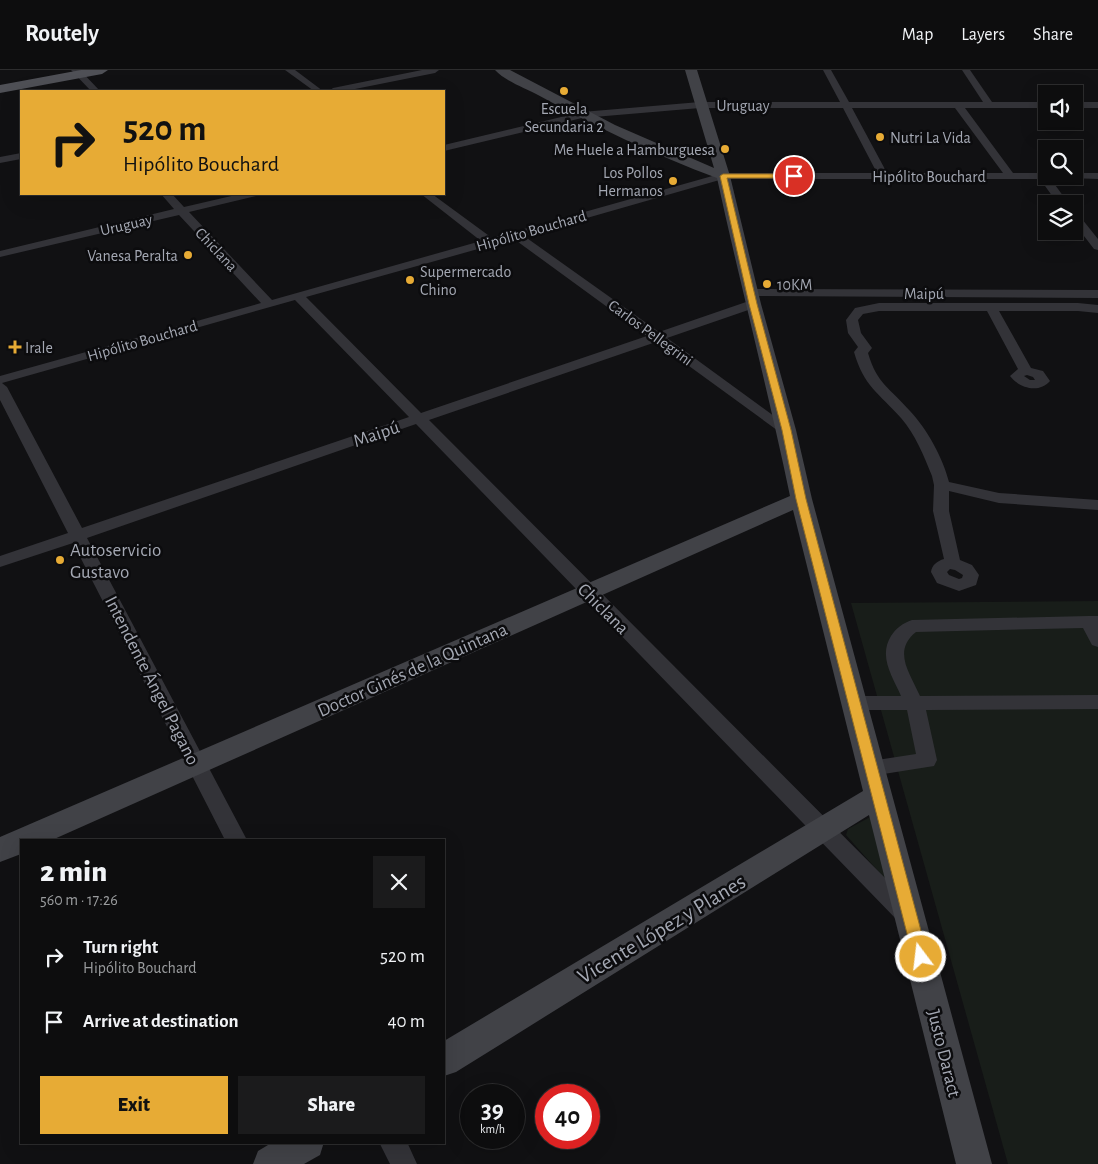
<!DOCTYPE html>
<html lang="en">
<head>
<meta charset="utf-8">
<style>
  :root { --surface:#0d0d0e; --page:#1b1b1c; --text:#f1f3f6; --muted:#9a9c9e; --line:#2d2d2e; --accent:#e7ab35 }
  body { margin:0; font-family:"Alegreya Sans",sans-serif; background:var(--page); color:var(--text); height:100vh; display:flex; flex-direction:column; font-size:19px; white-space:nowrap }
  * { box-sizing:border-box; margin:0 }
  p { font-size:16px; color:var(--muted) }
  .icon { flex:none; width:28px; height:28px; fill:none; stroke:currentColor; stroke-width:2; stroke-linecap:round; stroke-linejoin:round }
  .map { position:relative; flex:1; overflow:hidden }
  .side { position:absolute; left:20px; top:769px; width:425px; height:305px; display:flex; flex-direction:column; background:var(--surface); border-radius:0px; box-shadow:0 5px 20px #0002,0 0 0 1px var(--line) }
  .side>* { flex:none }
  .top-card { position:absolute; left:20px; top:20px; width:425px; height:105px; border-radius:0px; box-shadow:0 5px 20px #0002,0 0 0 1px var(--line); background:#e7ab35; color:#111; overflow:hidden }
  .fabs { position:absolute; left:1038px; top:15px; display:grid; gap:10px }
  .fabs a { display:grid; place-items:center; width:45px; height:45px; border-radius:0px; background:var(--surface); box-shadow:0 5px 20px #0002,0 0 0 1px var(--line); font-size:25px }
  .speed { position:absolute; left:460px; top:1014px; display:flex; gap:10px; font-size:25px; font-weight:700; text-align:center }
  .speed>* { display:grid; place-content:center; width:65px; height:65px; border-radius:50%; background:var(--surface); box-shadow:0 5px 20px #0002,0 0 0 1px var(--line); line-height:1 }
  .speed small { font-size:12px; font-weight:400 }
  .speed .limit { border:8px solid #d22; background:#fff; color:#111 }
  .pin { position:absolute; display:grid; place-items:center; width:42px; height:42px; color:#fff; margin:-21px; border:2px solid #fff; border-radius:50%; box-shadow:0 1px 5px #0007 }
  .me { position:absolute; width:55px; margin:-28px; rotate:345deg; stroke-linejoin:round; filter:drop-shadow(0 0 4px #0008) }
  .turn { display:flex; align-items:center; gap:18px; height:105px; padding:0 20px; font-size:22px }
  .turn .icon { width:65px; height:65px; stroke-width:2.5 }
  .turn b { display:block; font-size:35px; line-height:42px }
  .round { display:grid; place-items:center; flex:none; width:52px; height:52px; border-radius:0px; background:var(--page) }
  .summary { display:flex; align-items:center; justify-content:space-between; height:85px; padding:0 20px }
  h1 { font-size:30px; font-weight:800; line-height:38px }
  .primary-button { display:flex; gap:10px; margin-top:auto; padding:10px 20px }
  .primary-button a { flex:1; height:58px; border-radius:0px; background:var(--accent); color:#111; font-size:20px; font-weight:800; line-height:58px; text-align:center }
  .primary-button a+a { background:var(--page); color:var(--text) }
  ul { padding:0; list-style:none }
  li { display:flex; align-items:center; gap:15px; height:65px; padding:0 20px }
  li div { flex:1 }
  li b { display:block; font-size:19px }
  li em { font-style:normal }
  header { display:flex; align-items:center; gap:30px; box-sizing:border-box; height:70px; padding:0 25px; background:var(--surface); border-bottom:1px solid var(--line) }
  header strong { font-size:24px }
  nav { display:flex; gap:28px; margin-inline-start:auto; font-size:18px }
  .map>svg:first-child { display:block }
  .green { fill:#181d19 }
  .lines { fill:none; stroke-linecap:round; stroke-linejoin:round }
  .street { fill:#333338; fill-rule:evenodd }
  .secondary { fill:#414247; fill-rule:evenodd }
  .primary { fill:#4f5056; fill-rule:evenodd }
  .route { fill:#e7ab35; stroke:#966f22 }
  .poi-dot { fill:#e7ab35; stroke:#0c0c0e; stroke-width:2 }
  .labels { text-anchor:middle; stroke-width:5; stroke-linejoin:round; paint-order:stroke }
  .far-street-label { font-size:16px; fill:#a4a8b3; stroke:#0c0c0e }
  .far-poi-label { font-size:16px; fill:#a4a8b3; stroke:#0c0c0e; text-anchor:start }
  .street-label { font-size:19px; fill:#a4a8b3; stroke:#0c0c0e }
  .poi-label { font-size:19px; fill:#a4a8b3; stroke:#0c0c0e; text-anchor:start }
  .near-street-label { font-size:22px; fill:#a4a8b3; stroke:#0c0c0e }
</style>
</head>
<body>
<header>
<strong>Routely</strong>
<nav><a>Map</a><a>Layers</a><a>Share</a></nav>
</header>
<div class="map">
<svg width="1098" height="1094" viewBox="0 0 1098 1094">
  <rect width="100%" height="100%" fill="#111113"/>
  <path class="green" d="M1098,531v563h-90l-157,-561z
    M872,746l17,62h-5l-38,-43 2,-6z"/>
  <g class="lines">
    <path class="street" d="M71,0h9l20,21h-9z
      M285,0h10l28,21h-9z
      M422,0h17l-4,3 -90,18h-16l4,-3z
      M823,0h8l18,32h134l-21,-32h8l22,32h54v6h-81l48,65h33v3h5l-1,2 19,26h-11l-18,-25h-317l-199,57 135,96 90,-31h8l2,3 -2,3 -90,31 126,92 -2,3h-10l-125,-91 -227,78 485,487 3,7 -3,7 -8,3 -8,-3 -482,-497 -329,114 160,302h-22l-152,-297 -73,24v-11l68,-23 -68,-133v-24l261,-73 -82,-88 -179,42v-6l174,-42 -13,-15h11l12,13 56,-13h17l-1,2 -67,16 83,88 209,-59 -60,-47h11l60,44 231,-65h154l-34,-65h-143l-118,10 -138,33v-6l138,-33 118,-10h140zM852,38h103l48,65h-116zM514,169l133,97 -226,77 -115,-116zM295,230l114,117 -327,111 -75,-141 -5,-4z
      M1074,32h24v6h-24z
      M21,83v6l-21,4v-6z
      M1074,103h24v6l-28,-1 -1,-2h5z
      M1074,143l4,1 20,25v11l-4,-1 -20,-26z
      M751,219l347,1v8l-351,-2 -2,-3z
      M879,233h199l20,2v8l-20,-2h-79l32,57 12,3 7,10c-11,13 -31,7 -40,-5l8,-7 -31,-58h-108l-16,3 -5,6 3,13 11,15 -4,5c9,31 22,35 42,58 17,18 33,47 39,71l50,11 99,7v10l-99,-7 -50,-12v20l11,49 12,5 7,10 -3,10 -17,6 -22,-8 -6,-11c1,-7 6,-11 13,-13l-11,-48 1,-26 -2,-9c-8,-20 -17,-42 -31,-58 -22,-25 -37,-31 -47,-66l4,-5 -10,-14 -2,-13 9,-12zM1027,305l6,2 2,3h-5l-6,-4zM950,499l5,1 8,5 -1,3 -3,1 -10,-4 -2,-3z
      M1089,546h9v31l-6,-2 -9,-17 -167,4c-24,19 -6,41 4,64l178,-1v14l-172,1 11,50 -3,6 -63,10 -7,-2 -3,-6 3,-6 52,-8 -9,-44h-53l-7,-2 -2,-5 2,-5 7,-2h47c-8,-19 -23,-39 -10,-60 5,-8 12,-13 21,-16z
      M379,1072h28l10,22h-27z"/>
    <path class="secondary" d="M495,0h15l105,55 99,43 -29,-98h12l33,106 31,128 35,126 16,69 180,665h-36l-87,-349 -413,257 -12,4v-35l419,-250 -70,-281 -741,330h-31v14l-21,8v-25l790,-341c-22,-106 -50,-212 -73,-318 -62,-23 -121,-51 -179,-83 -13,-7 -33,-14 -43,-25z
      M273,1072h51l-4,13 -16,9h-51l5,-13z"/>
    <path class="primary" d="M81,0h27l-6,4 -102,19v-8z"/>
  </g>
  <path class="route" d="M723,104h71l4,2 -4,2h-67l30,126 34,126 15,69 122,458 -2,5 -5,2 -5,-2 -3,-5 -117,-458 -14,-69 -33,-126 -29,-128z"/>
  <g class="poi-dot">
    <circle cx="564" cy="21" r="5"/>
    <circle cx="880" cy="67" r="5"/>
    <circle cx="725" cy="79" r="5"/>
    <circle cx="673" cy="111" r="5"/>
    <circle cx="188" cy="185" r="5"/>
    <circle cx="410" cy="210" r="5"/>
    <circle cx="767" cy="214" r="5"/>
    <path d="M12.5 269.5h5v5h5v5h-5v5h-5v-5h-5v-5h5z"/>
    <circle cx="60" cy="490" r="5"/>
  </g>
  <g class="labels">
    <g class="far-street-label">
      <text x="743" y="41">Uruguay</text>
      <text x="929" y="112">Hipólito Bouchard</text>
      <text transform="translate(126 154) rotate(-13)" y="6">Uruguay</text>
      <text transform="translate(531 160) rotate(-16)" y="6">Hipólito Bouchard</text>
      <text transform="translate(217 179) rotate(47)" y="6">Chiclana</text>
      <text x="924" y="229">Maipú</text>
      <text transform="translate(651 262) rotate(36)" y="6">Carlos Pellegrini</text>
      <text transform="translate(142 270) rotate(-16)" y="6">Hipólito Bouchard</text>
    </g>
    <g class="far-poi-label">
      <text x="564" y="44" text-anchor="middle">Escuela<tspan x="564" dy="18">Secundaria 2</tspan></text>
      <text x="890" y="73">Nutri La Vida</text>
      <text x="715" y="85" text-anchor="end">Me Huele a Hamburguesa</text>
      <text x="663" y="108" text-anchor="end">Los Pollos<tspan x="663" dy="18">Hermanos</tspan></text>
      <text x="178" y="191" text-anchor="end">Vanesa Peralta</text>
      <text x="420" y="207">Supermercado<tspan x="420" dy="18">Chino</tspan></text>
      <text x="777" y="220">10KM</text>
      <text x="25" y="283">Irale</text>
    </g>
    <g class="street-label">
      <text transform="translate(376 363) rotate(-19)" y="7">Maipú</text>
      <text transform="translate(604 538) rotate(45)" y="7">Chiclana</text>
      <text transform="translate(412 599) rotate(-24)" y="7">Doctor Ginés de la Quintana</text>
      <text transform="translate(153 610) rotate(63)" y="7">Intendente Ángel Pagano</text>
      <text transform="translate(945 983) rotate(76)" y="7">Justo Daract</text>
    </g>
    <g class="poi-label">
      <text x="70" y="486">Autoservicio<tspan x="70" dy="22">Gustavo</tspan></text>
    </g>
    <g class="near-street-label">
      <text transform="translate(661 858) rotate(-31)" y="8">Vicente López y Planes</text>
    </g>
  </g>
</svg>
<div class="fabs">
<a><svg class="icon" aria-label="sound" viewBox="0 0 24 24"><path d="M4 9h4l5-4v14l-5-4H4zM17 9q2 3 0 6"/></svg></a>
<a><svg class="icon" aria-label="search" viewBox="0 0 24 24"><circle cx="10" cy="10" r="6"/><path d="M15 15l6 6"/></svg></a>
<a><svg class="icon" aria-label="layers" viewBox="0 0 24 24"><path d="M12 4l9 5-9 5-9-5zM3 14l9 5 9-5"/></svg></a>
</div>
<div class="speed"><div>39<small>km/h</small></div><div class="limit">40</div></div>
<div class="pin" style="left:794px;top:106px;background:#d93025"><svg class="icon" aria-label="arrive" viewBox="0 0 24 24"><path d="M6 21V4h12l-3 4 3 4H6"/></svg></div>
<svg class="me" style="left:921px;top:887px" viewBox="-20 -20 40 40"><circle r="17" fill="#e7ab35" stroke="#fff" stroke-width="3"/><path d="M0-11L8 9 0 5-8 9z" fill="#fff"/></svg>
<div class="top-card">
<div class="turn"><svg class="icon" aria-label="right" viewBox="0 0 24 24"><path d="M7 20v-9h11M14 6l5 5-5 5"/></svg><div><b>520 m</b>Hipólito Bouchard</div></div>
</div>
<section class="side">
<div class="summary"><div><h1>2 min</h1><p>560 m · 17:26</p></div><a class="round"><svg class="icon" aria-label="close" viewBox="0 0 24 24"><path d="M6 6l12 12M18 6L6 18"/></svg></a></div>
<ul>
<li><svg class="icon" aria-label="right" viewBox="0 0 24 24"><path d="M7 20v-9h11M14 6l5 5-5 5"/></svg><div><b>Turn right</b><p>Hipólito Bouchard</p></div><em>520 m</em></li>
<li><svg class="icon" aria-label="arrive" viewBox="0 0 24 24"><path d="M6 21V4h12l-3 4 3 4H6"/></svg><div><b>Arrive at destination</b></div><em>40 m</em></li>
</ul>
<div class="primary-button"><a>Exit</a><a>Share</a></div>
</section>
</div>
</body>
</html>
